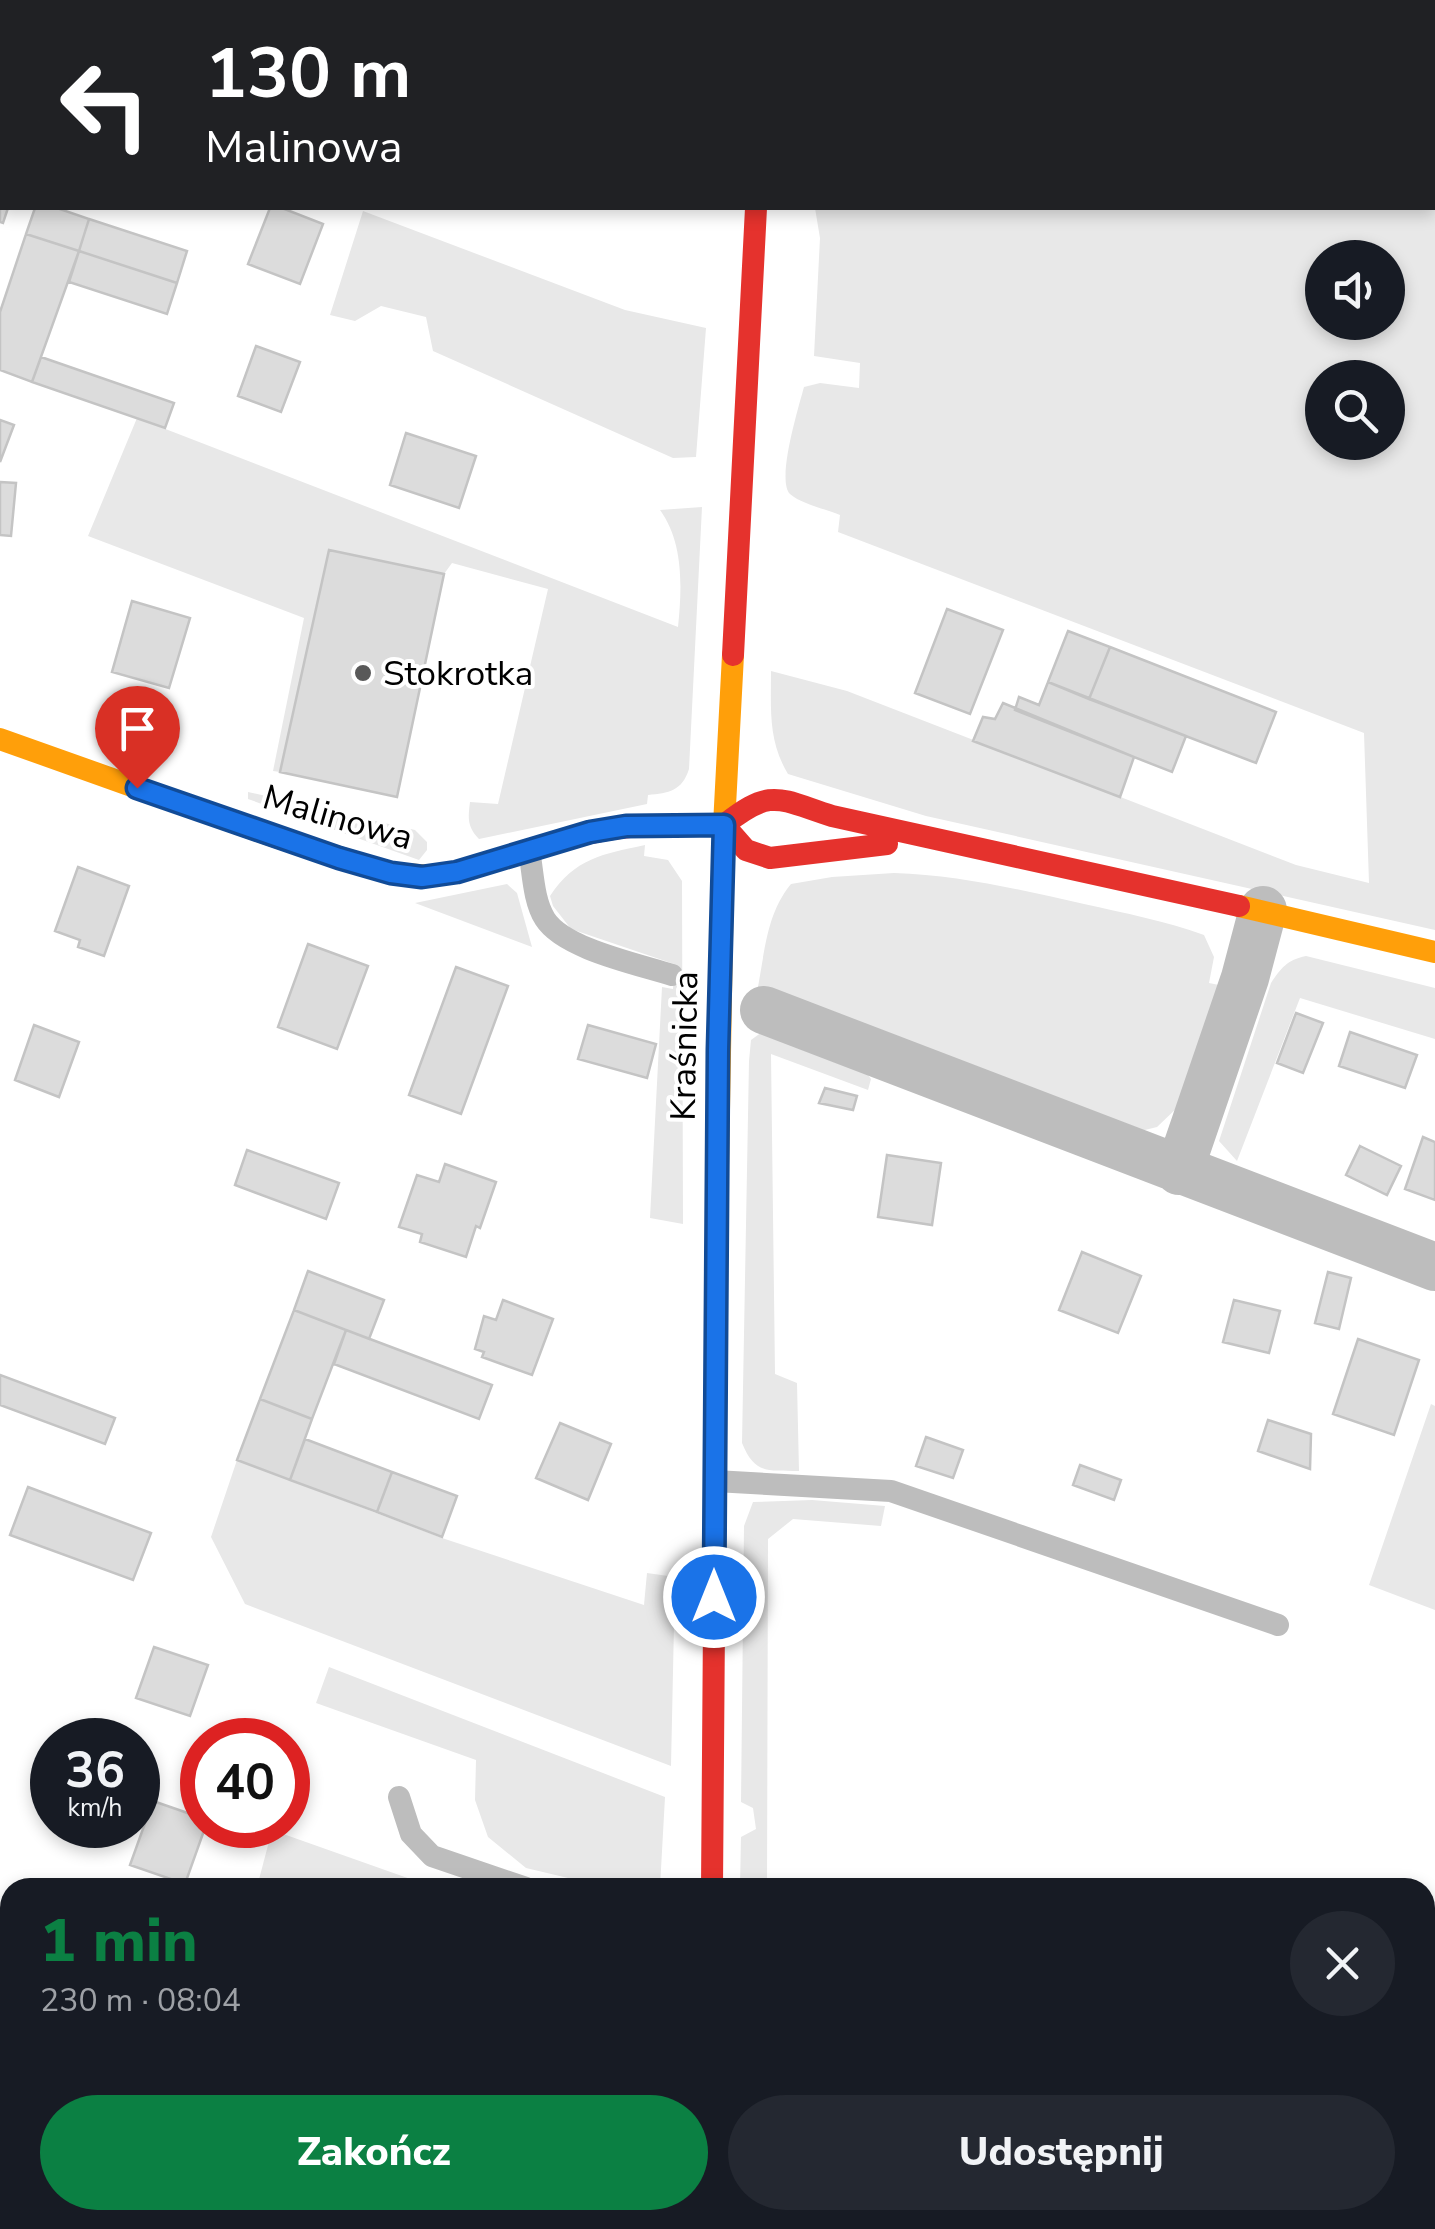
<!DOCTYPE html>
<html lang="pl">
<head>
<meta charset="utf-8">
<style>
  :root { --surface:#171b24; --page:#242831; --text:#f1f3f6; --muted:#9ea1a6; --accent:#0b8043 }
  body { margin:0; font-family:"Nunito Sans",sans-serif; background:var(--page); color:var(--text); height:100vh; display:flex; flex-direction:column; font-size:38px; white-space:nowrap }
  * { box-sizing:border-box; margin:0 }
  p { font-size:32px; color:var(--muted) }
  .icon { flex:none; width:55px; height:55px; fill:none; stroke:currentColor; stroke-width:2; stroke-linecap:round; stroke-linejoin:round }
  .map { position:relative; flex:1; overflow:hidden }
  .panel { position:absolute; left:0px; top:1878px; width:1435px; height:352px; display:flex; flex-direction:column; background:var(--surface); border-radius:30px 30px 0 0; box-shadow:0 5px 15px #0003 }
  .panel>* { flex:none }
  .guide { position:absolute; left:0px; top:0px; width:1435px; height:210px; box-shadow:0 5px 15px #0003; background:#202124; color:#fff; overflow:hidden }
  .fabs { position:absolute; left:1305px; top:240px; display:grid; gap:20px }
  .fabs a { display:grid; place-items:center; width:100px; height:100px; border-radius:50%; background:var(--surface); box-shadow:0 5px 15px #0003; font-size:50px }
  .speed { position:absolute; left:30px; top:1718px; display:flex; gap:20px; font-size:50px; font-weight:700; text-align:center }
  .speed>* { display:grid; place-content:center; width:130px; height:130px; border-radius:50%; background:var(--surface); box-shadow:0 5px 15px #0003; line-height:1 }
  .speed small { font-size:25px; font-weight:400 }
  .speed .limit { border:15px solid #d22; background:#fff; color:#111 }
  .pin { position:absolute; display:grid; place-items:center; width:85px; height:85px; color:#fff; margin:-102px -42px; border-radius:50% 50% 50% 0; rotate:-45deg; box-shadow:0 0 10px #0007 }
  .pin .icon { rotate:45deg }
  .me { position:absolute; width:110px; margin:-55px; rotate:0deg; stroke-linejoin:round; filter:drop-shadow(0 0 8px #0008) }
  .turn { display:flex; align-items:center; gap:35px; height:210px; padding:0 40px; font-size:45px }
  .turn .icon { width:130px; height:130px; stroke-width:2.5 }
  .turn b { display:block; font-size:70px; line-height:85px }
  .round { display:grid; place-items:center; flex:none; width:105px; height:105px; border-radius:52px; background:var(--page) }
  .head { display:flex; align-items:center; justify-content:space-between; height:170px; padding:0 40px }
  h1 { font-size:60px; font-weight:800; line-height:75px; color:var(--accent) }
  .button { display:flex; gap:20px; margin-top:auto; padding:20px 40px }
  .button a { flex:1; height:115px; border-radius:60px; background:var(--accent); color:#fff; font-size:40px; font-weight:800; line-height:115px; text-align:center }
  .button a+a { background:var(--page); color:var(--text) }
  .map>svg:first-child { display:block }
  .grass { fill:#e8e8e8; fill-rule:evenodd }
  .building { fill:#dcdcdc; stroke:#c4c4c4; stroke-width:2.5 }
  .lines { fill:none; stroke-linecap:round; stroke-linejoin:round }
  .lane { stroke:#bdbdbd; stroke-width:22 }
  .street { stroke:#bdbdbd; stroke-width:48 }
  .fast { stroke:#30b455; stroke-width:22 }
  .slow { stroke:#ff9f0a; stroke-width:22 }
  .jam { stroke:#e5322d; stroke-width:22 }
  .route-casing { stroke:#114b97; stroke-width:25 }
  .route { stroke:#1a73e8; stroke-width:18 }
  .poi-dot { fill:#595959; stroke:#fff; stroke-width:4 }
  .labels { text-anchor:middle; stroke-width:8; stroke-linejoin:round; paint-order:stroke }
  .poi-label { font-size:35px; fill:#000; stroke:#fff; text-anchor:start }
  .street-label { font-size:35px; fill:#000; stroke:#fff }
</style>
</head>
<body>
<div class="map">
<svg width="1435" height="2229" viewBox="0 0 1435 2229">
  <rect width="100%" height="100%" fill="#fff"/>
  <path class="grass" d="M794,0h641v930l-509,-114 -138,-42c-20,-33 -17,-65 -17,-103l76,20 449,174 73,18 -5,-150 -526,-201 2,-17c-14,-6 -39,-11 -50,-21 -14,-14 9,-88 14,-107l16,-4 39,5 1,-25 -46,-7 6,-118 -5,-30h617v-206zM1322,258h66v64h-66zM1322,378h66v64h-66z
    M363,211l262,99 81,18 -10,129 -23,1 -240,-107 -7,-34 -45,-11 -26,15 -25,-6z
    M137,418l541,209c4,-39 6,-84 -18,-117l42,-3 -13,262c-7,22 -20,24 -41,26l-1,9 -168,35c-12,-12 -11,-21 -9,-37l28,2 50,-215 -96,-26 -8,11 -115,-24 -49,222 -7,-1 31,-153 -216,-82z
    M248,792l167,38 12,12v8l-8,10 -171,-61z
    M645,845l-1,11 24,4 14,21 1,343 -33,-6 12,-231 11,2 1,-25 -103,-35 -18,-23 -3,-10c25,-38 53,-42 95,-51z
    M894,873c65,2 127,17 190,31 40,9 82,17 120,31l10,22 -5,26 15,3 -44,119 -23,22 -16,4 -383,-144c7,-37 9,-74 33,-103l41,-7z
    M507,884l10,9 15,54 -117,-44z
    M1306,956l129,32v51l-135,-41 -63,163 -18,-20 52,-158c10,-15 16,-23 35,-27z
    M762,1032l100,35 9,12 -3,11 -97,-36 4,320 22,9 2,88c-31,-1 -44,4 -57,-28l7,-382 2,-21z
    M1431,1404l4,2v204l-66,-25z
    M237,1460l205,78 202,67 3,-32 28,4 -4,189 -426,-162 -34,-67z
    M812,1500l73,6 -4,20 -88,-7 -25,20 -1,348h-27l1,-50 15,-8 -3,-21 -12,-6 3,-276 9,-24z
    M329,1667l336,130 -5,90h-54l-80,-19 -38,-31 -13,-37 1,-40 -160,-57z
    M272,1830l161,57h-176z
    M342,2220h198l27,9h-228z"/>
  <path class="building" d="M0,76l2,132h6l-5,15 -3,-1z
    M35,208h22l32,11 -10,32 -53,-17z
    M270,208h12l41,16 -23,60 -52,-20z
    M89,219l98,32 -10,32 -98,-32z
    M26,234l53,17 -47,131 -32,-12v-58z
    M79,251l98,32 -10,31 -98,-32z
    M256,346l44,16 -19,50 -43,-16z
    M41,357l133,46 -9,25 -133,-46z
    M0,420l14,5 -14,37z
    M406,433l70,23 -17,52 -69,-23z
    M0,482l16,1 -5,53 -11,-1z
    M329,550l115,24 -47,223 -117,-25z
    M132,601l58,17 -21,70 -57,-16z
    M947,609l56,21 -33,84 -55,-21z
    M1068,631l42,16 -21,52 -41,-17z
    M1110,647l166,65 -20,51 -167,-64z
    M1048,682l138,54 -14,36 -157,-62 4,-13 20,8z
    M1003,703l131,54 -14,40 -147,-56 10,-24 12,2z
    M78,867l51,19 -25,70 -26,-9 2,-7 -25,-9z
    M308,944l60,22 -31,83 -59,-22z
    M456,967l52,19 -47,128 -52,-19z
    M1296,1013l27,10 -20,50 -26,-10z
    M34,1025l45,17 -20,55 -44,-17z
    M588,1025l68,19 -9,34 -69,-19z
    M1350,1032l67,23 -12,33 -66,-22z
    M825,1088l32,8 -4,14 -34,-7z
    M1423,1137l12,5v58l-30,-11z
    M1360,1146l41,20 -14,29 -41,-20z
    M247,1150l92,33 -13,36 -91,-34z
    M887,1155l54,8 -9,62 -54,-8z
    M445,1164l51,18 -16,46 -4,-2 -10,31 -46,-15 2,-8 -23,-7 18,-52 22,7z
    M1082,1252l59,24 -23,57 -59,-23z
    M308,1271l76,29 -15,39 -75,-29z
    M1328,1272l23,6 -12,51 -24,-6z
    M503,1300l50,19 -21,56 -50,-18 2,-5 -9,-3 9,-33 12,4z
    M1234,1300l46,11 -11,42 -46,-11z
    M294,1310l52,20 -34,89 -52,-20z
    M346,1330l146,55 -13,34 -145,-55z
    M1358,1339l61,21 -25,75 -61,-21z
    M0,1375l115,43 -10,26 -105,-39z
    M260,1399l52,20 -22,61 -53,-20z
    M1268,1420l43,14 -1,35 -52,-18z
    M560,1423l51,21 -23,56 -52,-22z
    M926,1437l37,13 -10,28 -37,-12z
    M305,1439l87,33 -15,40 -87,-32z
    M1080,1465l41,15 -7,20 -41,-15z
    M392,1472l65,24 -15,41 -65,-25z
    M28,1487l123,46 -18,47 -123,-45z
    M154,1647l54,18 -18,51 -54,-18z
    M153,1801l49,17v7h4l-21,59 -55,-19z
    M0,1978l10,4v56l-10,-4z
    M0,2117l10,4v39l-10,-3z
    M57,2220h71l-3,9h-42z"/>
  <g class="lines">
    <path class="lane" d="M529,850c4,21 4,50 16,69 19,30 93,45 127,56
      M715,1481l176,10 387,134
      M399,1797l12,37 21,22 94,32
      M600,2220l28,9"/>
    <path class="street" d="M764,1010l671,257
      M1179,1171l66,-193 18,-68"/>
    <path class="fast" d="M765,0v2"/>
    <path class="slow" d="M0,739l275,98 116,36 41,3
      M1239,906l196,46
      M717,1224l7,-399 9,-170"/>
    <path class="jam" d="M733,655l23,-447
      M724,825c48,-38 54,-26 108,-9l407,90
      M724,825l22,25 24,8 117,-14
      M432,876c54,-8 106,-31 159,-43 43,-10 89,-8 133,-8
      M712,1888l5,-664
      M711,2220v9"/>
  </g>
  <g class="lines">
    <g class="route-casing">
      <path id="route" d="M137,788l202,70 52,15 31,4 35,-5 133,-40 36,-6 98,-1 -6,225 -4,547"/>
    </g>
    <use href="#route" class="route"/>
  </g>
  <circle class="poi-dot" cx="363" cy="673" r="10"/>
  <g class="labels">
    <g class="poi-label">
      <text x="383" y="685">Stokrotka</text>
    </g>
    <g class="street-label">
      <text transform="translate(338 817) rotate(16)" y="12">Malinowa</text>
      <text transform="translate(684 1046) rotate(-89)" y="12">Kraśnicka</text>
    </g>
  </g>
</svg>
<div class="fabs">
<a><svg class="icon" aria-label="sound" viewBox="0 0 24 24"><path d="M4 9h4l5-4v14l-5-4H4zM17 9q2 3 0 6"/></svg></a>
<a><svg class="icon" aria-label="search" viewBox="0 0 24 24"><circle cx="10" cy="10" r="6"/><path d="M15 15l6 6"/></svg></a>
</div>
<div class="speed"><div>36<small>km/h</small></div><div class="limit">40</div></div>
<div class="pin" style="left:137px;top:788px;background:#d93025"><svg class="icon" aria-label="arrive" viewBox="0 0 24 24"><path d="M6 21V4h12l-3 4 3 4H6"/></svg></div>
<svg class="me" style="left:714px;top:1597px" viewBox="-20 -20 40 40"><circle r="17" fill="#1a73e8" stroke="#fff" stroke-width="3"/><path d="M0-11L8 9 0 5-8 9z" fill="#fff"/></svg>
<div class="guide">
<div class="turn"><svg class="icon" aria-label="left" viewBox="0 0 24 24"><path d="M17 20v-9H6M10 6l-5 5 5 5"/></svg><div><b>130 m</b>Malinowa</div></div>
</div>
<section class="panel">
<div class="head"><div><h1>1 min</h1><p>230 m · 08:04</p></div><a class="round"><svg class="icon" aria-label="close" viewBox="0 0 24 24"><path d="M6 6l12 12M18 6L6 18"/></svg></a></div>
<div class="button"><a>Zakończ</a><a>Udostępnij</a></div>
</section>
</div>
</body>
</html>
